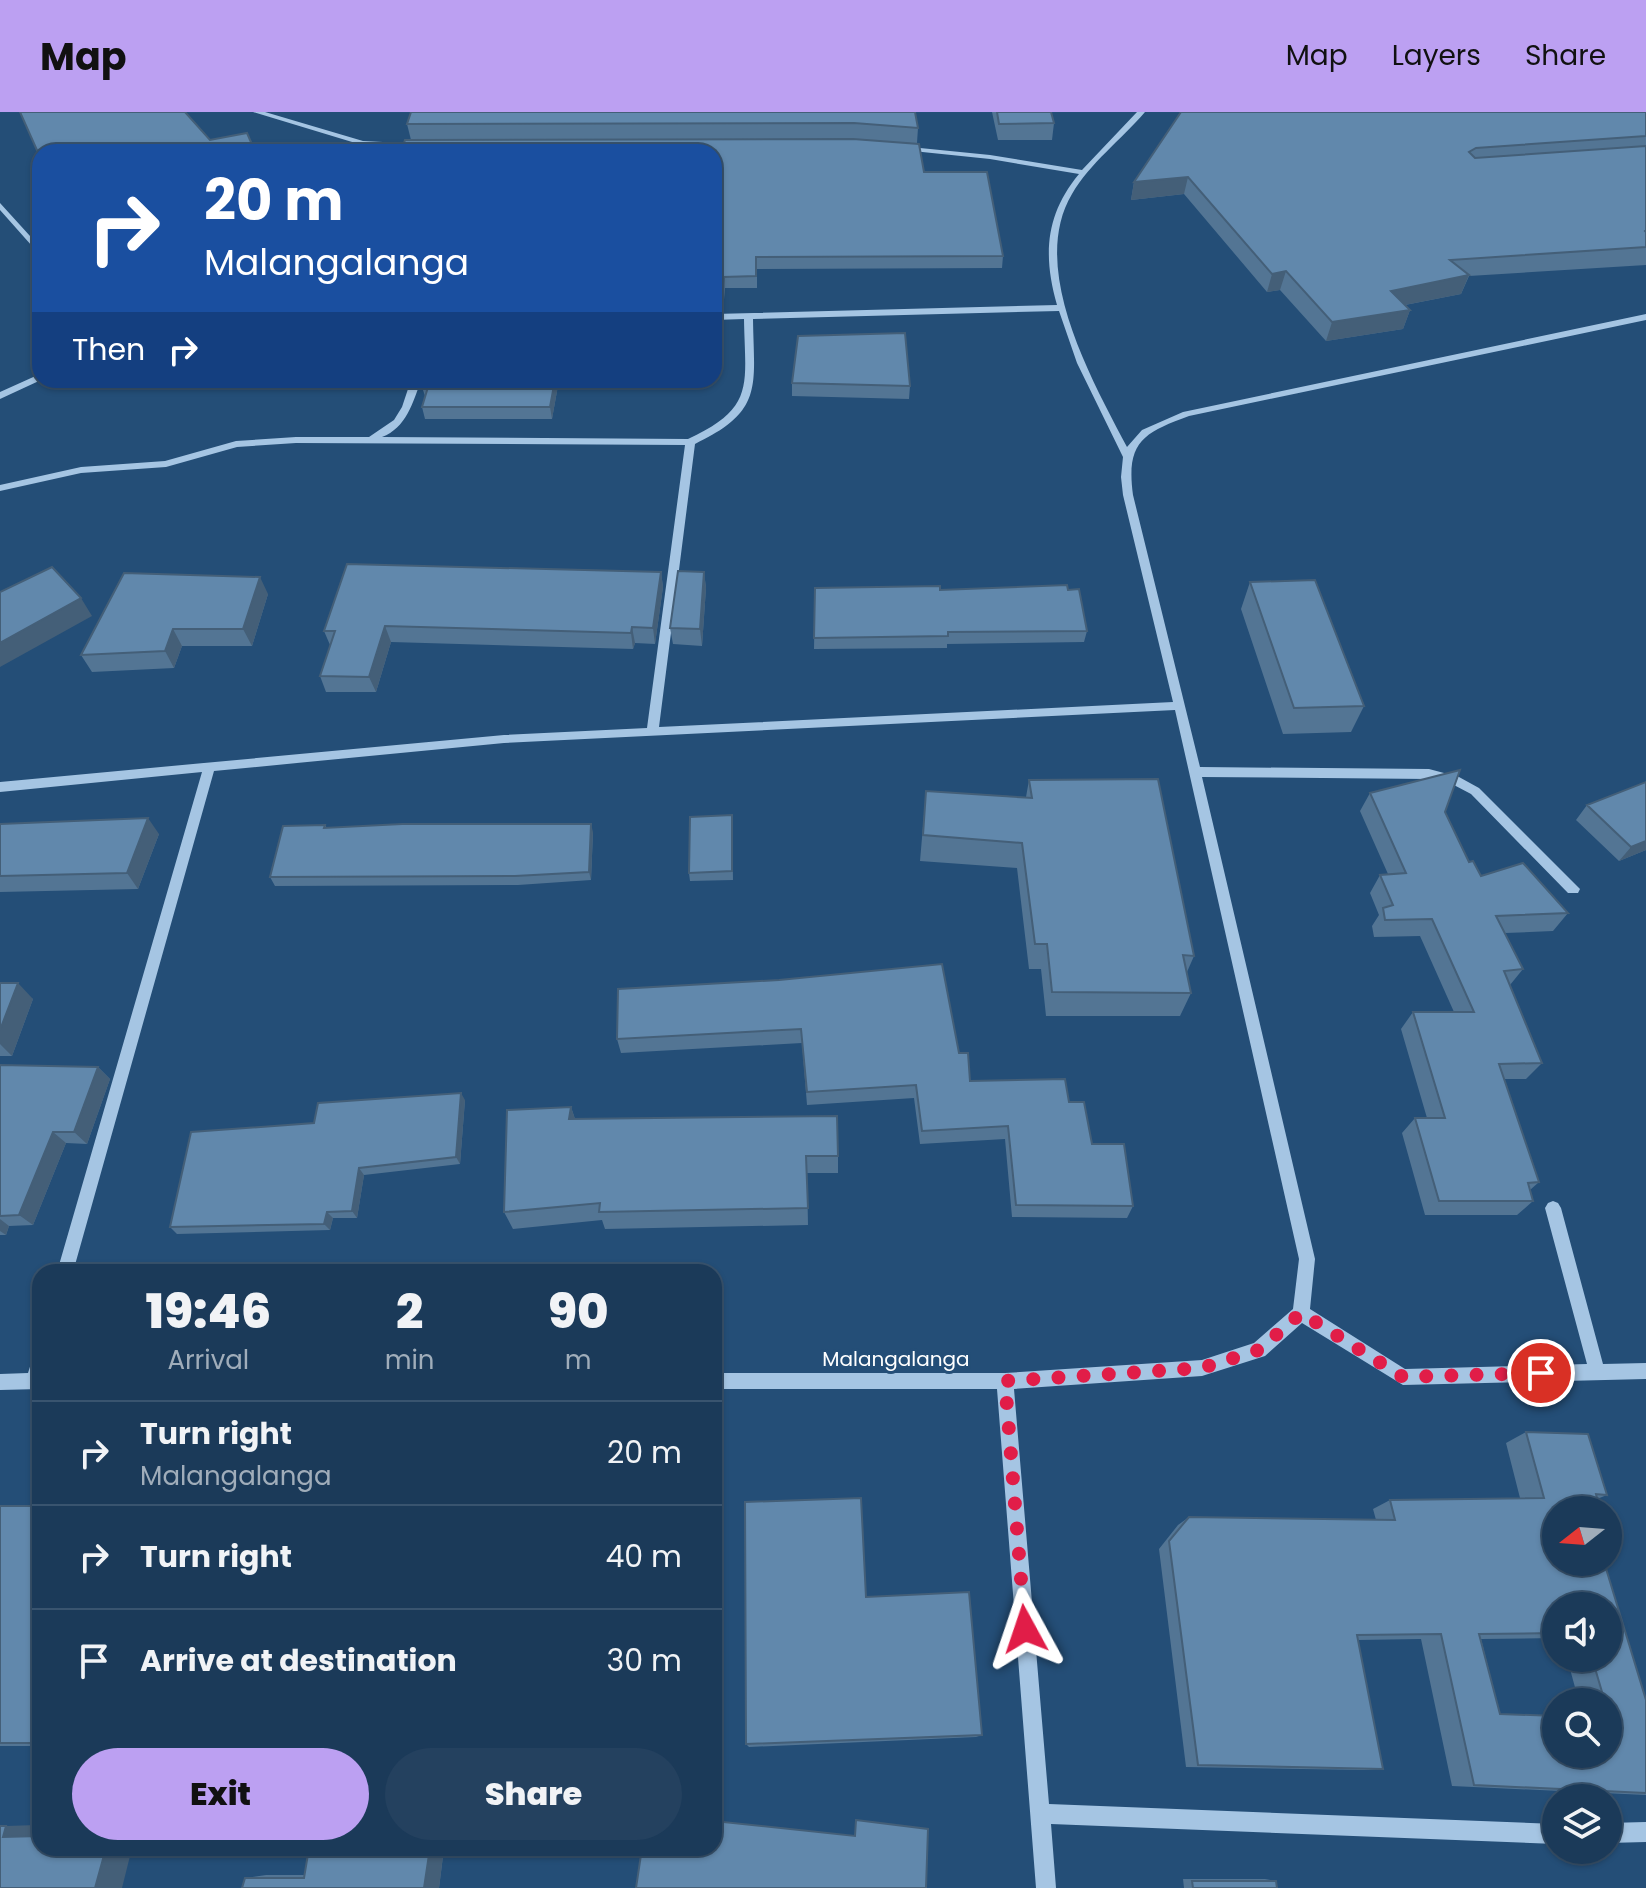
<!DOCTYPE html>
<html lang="en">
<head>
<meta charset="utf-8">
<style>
  :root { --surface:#1b3a59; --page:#24415f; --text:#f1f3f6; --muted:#a0adba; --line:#39546f; --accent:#bca0f2 }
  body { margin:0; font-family:Poppins,sans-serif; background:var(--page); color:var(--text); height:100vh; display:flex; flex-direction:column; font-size:30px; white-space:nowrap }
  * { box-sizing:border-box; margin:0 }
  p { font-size:26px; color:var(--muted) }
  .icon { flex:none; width:44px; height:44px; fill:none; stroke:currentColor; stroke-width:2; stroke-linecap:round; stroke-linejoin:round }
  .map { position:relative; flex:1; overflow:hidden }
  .sheet { position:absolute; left:32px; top:1152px; width:690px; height:592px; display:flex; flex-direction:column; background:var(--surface); border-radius:24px; box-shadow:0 2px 6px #0004,0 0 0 2px var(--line) }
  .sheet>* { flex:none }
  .top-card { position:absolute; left:32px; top:32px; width:690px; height:244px; border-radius:24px; box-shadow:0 2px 6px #0004,0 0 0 2px var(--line); background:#1a4fa0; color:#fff; overflow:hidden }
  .needle { width:52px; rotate:253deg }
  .tools { position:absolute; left:1542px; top:1384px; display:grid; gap:16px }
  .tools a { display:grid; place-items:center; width:80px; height:80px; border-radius:50%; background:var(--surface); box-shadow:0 2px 6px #0004,0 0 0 2px var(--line); font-size:40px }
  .pin { position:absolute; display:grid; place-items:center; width:68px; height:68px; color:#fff; margin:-34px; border:4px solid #fff; border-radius:50%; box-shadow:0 2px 8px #0007 }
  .me { position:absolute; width:88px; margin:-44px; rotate:355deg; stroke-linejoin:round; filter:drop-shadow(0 0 6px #0008) }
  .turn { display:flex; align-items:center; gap:28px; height:168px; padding:0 40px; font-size:36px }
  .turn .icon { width:104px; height:104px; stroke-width:2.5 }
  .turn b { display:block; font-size:56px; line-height:68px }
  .then { display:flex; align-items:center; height:76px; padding:0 40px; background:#0003; gap:16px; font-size:30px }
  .eta { display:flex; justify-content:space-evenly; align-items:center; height:136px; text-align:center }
  .eta b { font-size:48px; font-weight:800; line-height:56px }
  .action { display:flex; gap:16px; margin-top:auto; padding:16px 40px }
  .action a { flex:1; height:92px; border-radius:48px; background:var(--accent); color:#111; font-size:32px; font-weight:800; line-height:92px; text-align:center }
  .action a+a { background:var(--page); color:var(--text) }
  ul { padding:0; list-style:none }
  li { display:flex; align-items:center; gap:24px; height:104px; padding:0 40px; border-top:2px solid var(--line) }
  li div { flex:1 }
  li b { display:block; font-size:30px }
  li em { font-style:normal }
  header { display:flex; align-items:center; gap:48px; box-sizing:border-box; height:112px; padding:0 40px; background:var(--accent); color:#111 }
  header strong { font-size:38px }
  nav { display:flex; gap:44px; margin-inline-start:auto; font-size:28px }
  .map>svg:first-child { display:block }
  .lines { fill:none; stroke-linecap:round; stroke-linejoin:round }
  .minor { fill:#a5c5e3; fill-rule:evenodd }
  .wall { fill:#537594; fill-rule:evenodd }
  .shaded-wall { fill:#445f78 }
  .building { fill:#6188ac; stroke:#445f78; stroke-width:2; fill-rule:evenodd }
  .route { stroke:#e11d48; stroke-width:14; stroke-dasharray:0 25.2 }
  .labels { text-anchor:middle; stroke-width:6; stroke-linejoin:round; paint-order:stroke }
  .street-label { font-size:20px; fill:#fff; stroke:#244e77 }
</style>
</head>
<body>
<header>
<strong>Map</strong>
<nav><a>Map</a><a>Layers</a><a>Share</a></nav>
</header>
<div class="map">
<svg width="1646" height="1776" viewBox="0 0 1646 1776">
  <rect width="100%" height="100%" fill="#244e77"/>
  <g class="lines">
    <path class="minor" d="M253,0h12l98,29 59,3 4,2 -4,2 -60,-3z
      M1137,0h8c-24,28 -55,51 -73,82 -44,74 20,186 55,253l15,-17 41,-18 463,-98v6l-457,96c-47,17 -63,27 -56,79l67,272 229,2 30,8 20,11 101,101 -2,4h-10l-97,-99 -19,-10 -23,-5 -227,-2 113,482 -5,50 95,60 182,-5 -42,-156 3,-5 5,-2 5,2 3,5 42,156 43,-1v16l-243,6 -101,-62 -37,33 -63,20 -188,13 35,415 507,20v20l-505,-20 5,64h-20l-39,-499h-283v-16h291l197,-13 52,-17 39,-34 6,-50 -124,-549 -671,33 -290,28 -141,501h-16l145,-500 -202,20v-10l504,-47 143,-7 38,-283 -389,-2 -59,4 -71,20 -85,6 -81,18v-6l81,-18 84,-6 71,-20 60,-4h73l25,-17 8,-13 9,-27h10c-8,23 -15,48 -39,57l306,2c68,-31 57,-54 56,-120l-30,1v-6l343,-9c-14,-49 -12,-90 22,-131l-89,-15 -87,-9 -4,-2 1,-2 90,9 92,15zM1059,199l18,52 46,94 -2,20 2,18 50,207 -514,25 36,-283c69,-33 59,-57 58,-125z
      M0,91l40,44v8l-40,-45z
      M40,262l1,6 -41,19v-7z
      M40,1240v37l-40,1v-16l28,-1 6,-19z
      M1646,1710v20l-38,1v-20z"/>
  </g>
  <path class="wall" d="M915,0l3,16 -1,15 7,29 79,84 -1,12 -245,1v19h-32l-2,23h-1l1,12 -4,54h-5v-225l-303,-12 -4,-16z
    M992,0h59l3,11 -2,17h-54z
    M1646,0v153l-177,11 -8,18 -56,11 5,5 -7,19 -77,12 -46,-51 -13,2 -83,-98 -53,6 3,-18z
    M424,268h135l-7,39h-127l-3,-12 3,-11 -3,-9z
    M792,271l118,3 -1,13 -117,-3z
    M661,460l2,15 -8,57 -20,-1 -2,6 -242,-7 -15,50h-50l-6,-16 10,-31 -6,-14z
    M704,460l2,16 -4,58 -29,-2 -3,-16z
    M1250,470l114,124 -13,26 -68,2 -42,-125z
    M815,476l125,2h128l19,41 -3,11 -137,2v4l-133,1z
    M268,482l-16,52h-70l-8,22 -82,4 -11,-17z
    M1029,668l165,176 -7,16 4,21 -11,23h-134l-5,-47h-12l-12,-101 -97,-7 6,-70 100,6z
    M1646,670v68l-27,11 -43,-41 11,-15z
    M1370,681l75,19 24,50 12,14 87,37 -15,18 -48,2 18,36 -13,16 32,78 -16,16h-22l35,103 -9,8 3,11 -16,14h-92l-23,-82 13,-15h12l-26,-89 12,-17h41l-34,-76 -46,1 -2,-11 7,-11 -9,-22 10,-18 8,-1 -28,-63z
    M732,703l1,65 -43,1 -1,-8z
    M0,712l159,10 -21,55 -138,3z
    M325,713l2,3 266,4 -2,48 -73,5 -243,1 -5,-9z
    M0,871l33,16 -21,57h-12z
    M618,877l341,64 11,28 99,21 23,42 41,62 -6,12 -115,-1 -7,-78 -85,5 -6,-46 -107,7 -5,-62 -181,10 -4,-14z
    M0,953l98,2 12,12 -23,65 -21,-1 -33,82 -24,1 -3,9h-6z
    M465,988l-5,64 -96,11 -7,43h-24l-3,12 -153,4 -7,-7 144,-104z
    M571,995l4,12 263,37v17h-31l1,52 -203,4 -3,-9 -89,9 -9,-17z
    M1526,1320l62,2 19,61 -10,4 3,11h-44v52h48l42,138v95l-194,-9 -31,-147 -63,1 25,129 -18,1 -179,-3 -27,-218 19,-24 11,-8 187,3 -3,-11 17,-9 130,-2 -14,-55zM1556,1494h52v52h-41l12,44h29v52h-52v-38l-56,-2 -19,-75 75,-1z
    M0,1394h40v240h-40z
    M866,1485l116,138 -6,2 -227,10 -3,-3z
    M309,1736h135l-5,40h-197l3,-10 21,-3h39z
    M1183,1767h82l11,2 1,7h-93z"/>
  <path class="shaded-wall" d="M1188,65l-4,17 -53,6 3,-18z
    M1286,159l-6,19 -13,2 5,-18z
    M1469,163l-8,19 -77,15 7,-18z
    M724,165l-1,34 -9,2v-12z
    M1410,198l-7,19 -77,12 6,-19z
    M722,199l1,12 -4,54 -1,-12z
    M555,268h4l-7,39 -2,-12z
    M661,460l2,15 -8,57 -2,-16z
    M704,460l2,16 -4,58 -2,-17z
    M260,465l8,17 -16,52 -9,-17z
    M81,486l11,18 -92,51v-24z
    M385,514l6,16 -15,50 -7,-15z
    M632,515l3,16 -2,6 -2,-16z
    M173,517l9,17 -8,22 -9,-17z
    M148,706l11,16 -21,55 -11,-16z
    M591,712l2,8 -2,48 -2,-8z
    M1646,729v9l-27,11 12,-14z
    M18,871l15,16 -21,57 -12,-12v-14z
    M98,955l12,12 -23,65 -13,-12z
    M461,981l4,7 -5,64 -4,-7z
    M571,995l6,18 -8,-6z
    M53,1020l13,11 -33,82 -14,-10z
    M359,1056l5,7 -7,43 -5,-7z
    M327,1100l6,6 -3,12 -6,-6z
    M0,1107l9,7 -3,9 -6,-4z
    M36,1713l-3,11 -30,1 3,-11z
    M106,1736h26l-10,40h-27z
    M430,1736h14l-5,40h-15z"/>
  <path class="building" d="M20,0h165l25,28 37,-7 7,16 11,-2 2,5h-227v5z
    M411,0h504l3,16 -64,-5 -447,1z
    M997,0h54l3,11 -55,1z
    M1181,0h465v24l-170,12 -7,4 6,6 171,-12v84l-1,1 1,1v15l-196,13 19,15 -78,16 19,19 -78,12 -46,-51 -14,3 -84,-97 -54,5z
    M853,27l66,5 5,28h63l16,84 -247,1v19l-32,1 -1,22 -9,2v-149h-313l4,-12z
    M714,199h8l-4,54h-4z
    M905,221l5,53 -118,-3 6,-47z
    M424,268h131l-5,27h-128l6,-20h-6z
    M347,452l314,8 -8,56 -21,-1 -1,6 -246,-7 -16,51 -49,-1 15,-45h-11z
    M52,455l29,31 -81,45v-51z
    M678,459l26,1 -4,57 -30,-1z
    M124,461l136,4 -17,52h-70l-8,22 -84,4z
    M1315,468l49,126 -70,2 -44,-126z
    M1067,473l1,5 11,-1 8,42 -139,1v4l-134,2 1,-50 125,-2v4z
    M1460,658l-15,42 24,50 4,-1 8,15 42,-13 45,50 -72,3 27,53 -19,2 38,92 -43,1 40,118 -11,1 5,18h-94l-24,-83h30l-32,-106h61l-42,-93 -47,1 -2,-12 10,-3 -13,-30 26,-2 -36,-80z
    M1158,667l36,177 -11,-1 8,38 -139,-1 -5,-48h-12l-13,-101 -99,-8 3,-44 106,7 -3,-18z
    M1646,670v59l-15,6 -44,-42z
    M732,703v56l-43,2 1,-56z
    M148,706l-21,55 -127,3v-52z
    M402,712h189l-2,48 -74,4 -245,1 13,-51 42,-1 -1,3z
    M942,852l17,89h9l2,28 95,-2 4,23h15l8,42h32l9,62 -117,-1 -8,-79 -86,5 -6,-46 -109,7 -6,-63 -184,10 1,-50 161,-9z
    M0,871h18l-18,47z
    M0,953l98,2 -24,65h-21l-34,83 -19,1z
    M461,981l-5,64 -97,11 -7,43 -25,1 -3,12 -154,3 21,-95 123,-9 4,-20z
    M571,995l-2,12 268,-3 1,40h-32l2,52 -209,4 1,-9 -96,9 3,-102z
    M1526,1320l62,2 19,61 -11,-1 4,16h-44v52h48l42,138v93l-172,-8 -33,-151 -84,1 26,134 -185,-4 -29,-224 20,-24 206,3 -5,-20 154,-2zM1556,1494h52v52h-16l13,44h3l1,15h-1v37h-52v-38l-56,-2 -21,-80 77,-1z
    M861,1386l5,99 103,-5 13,143 -236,9 -1,-242z
    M0,1394h40v237h-40z
    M856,1708l72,9 -2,59h-290l6,-40h72v-27l141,15z
    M0,1714h6l-3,11 37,-1v12h66l-11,40h-95z
    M309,1736h121l-6,40h-182l3,-10h59z
    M1192,1769h84l1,7h-84z"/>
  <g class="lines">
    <path class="route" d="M1025,1517l-20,-248 197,-13 57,-18 42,-37 102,64 138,-4"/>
  </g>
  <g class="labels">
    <g class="street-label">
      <text x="896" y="1254">Malangalanga</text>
    </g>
  </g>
</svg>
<div class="tools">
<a><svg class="needle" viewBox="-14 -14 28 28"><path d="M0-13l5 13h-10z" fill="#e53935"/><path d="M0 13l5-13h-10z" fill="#a0adba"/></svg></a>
<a><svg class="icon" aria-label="sound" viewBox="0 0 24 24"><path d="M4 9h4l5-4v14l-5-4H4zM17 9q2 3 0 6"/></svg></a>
<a><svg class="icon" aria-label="search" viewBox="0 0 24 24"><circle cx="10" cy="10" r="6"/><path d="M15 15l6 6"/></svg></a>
<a><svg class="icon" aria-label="layers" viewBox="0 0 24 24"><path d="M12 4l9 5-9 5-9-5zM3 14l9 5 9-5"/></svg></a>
</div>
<div class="pin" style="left:1541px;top:1261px;background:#d93025"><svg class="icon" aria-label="arrive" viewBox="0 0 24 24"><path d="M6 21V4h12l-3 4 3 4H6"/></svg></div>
<svg class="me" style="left:1025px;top:1517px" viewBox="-20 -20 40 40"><path d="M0-17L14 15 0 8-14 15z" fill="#e11d48" stroke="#fff" stroke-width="4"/></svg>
<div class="top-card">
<div class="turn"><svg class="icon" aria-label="right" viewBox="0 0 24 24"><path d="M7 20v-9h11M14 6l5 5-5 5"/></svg><div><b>20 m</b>Malangalanga</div></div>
<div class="then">Then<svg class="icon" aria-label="right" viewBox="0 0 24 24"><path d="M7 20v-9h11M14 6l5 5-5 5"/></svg></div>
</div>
<section class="sheet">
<div class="eta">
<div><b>19:46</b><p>Arrival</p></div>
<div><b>2</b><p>min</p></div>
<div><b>90</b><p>m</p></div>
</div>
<ul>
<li><svg class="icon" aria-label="right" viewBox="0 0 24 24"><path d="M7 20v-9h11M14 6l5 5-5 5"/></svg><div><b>Turn right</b><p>Malangalanga</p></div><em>20 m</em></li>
<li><svg class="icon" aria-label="right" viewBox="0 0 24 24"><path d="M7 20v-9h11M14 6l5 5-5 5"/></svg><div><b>Turn right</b></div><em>40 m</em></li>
<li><svg class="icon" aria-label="arrive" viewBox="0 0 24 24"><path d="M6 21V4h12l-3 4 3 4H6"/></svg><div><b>Arrive at destination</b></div><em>30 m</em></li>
</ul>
<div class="action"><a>Exit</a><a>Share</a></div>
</section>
</div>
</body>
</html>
